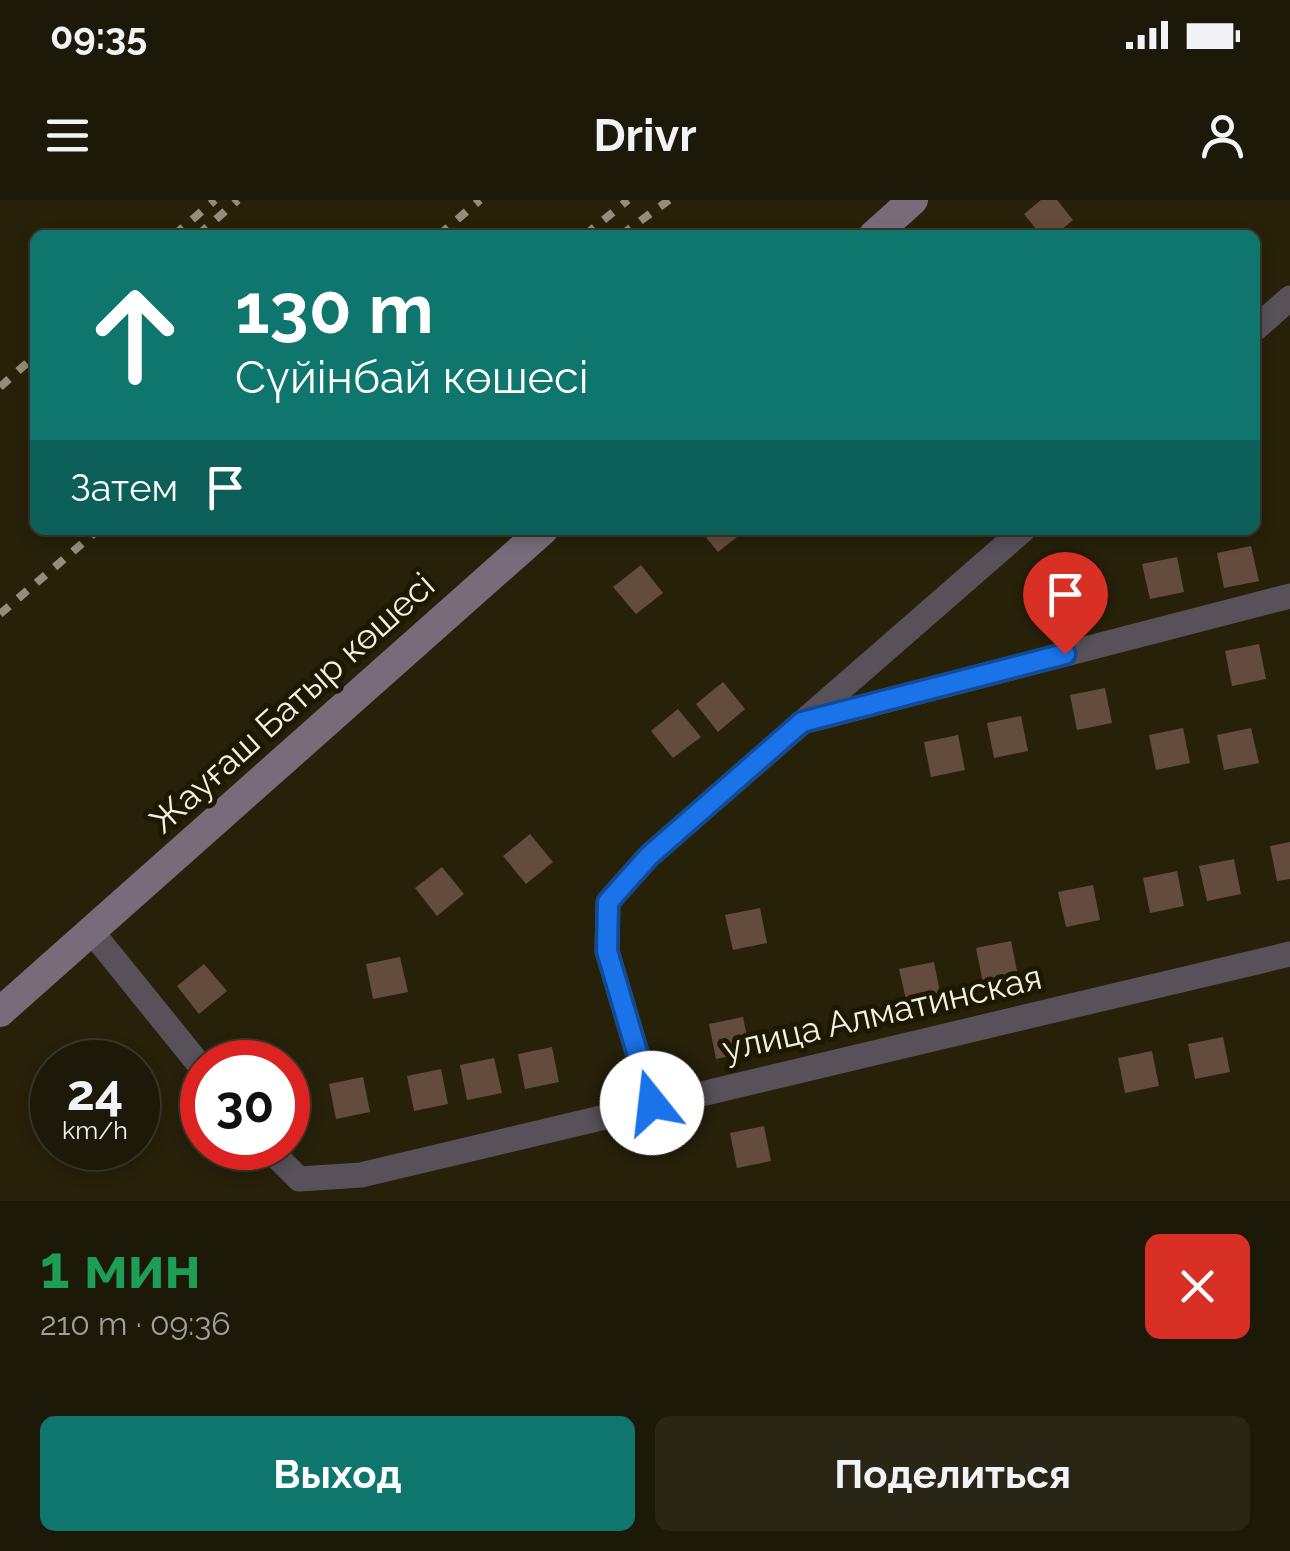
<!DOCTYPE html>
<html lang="ru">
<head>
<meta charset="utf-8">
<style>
  :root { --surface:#1d1908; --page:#2a2616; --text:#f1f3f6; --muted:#a0a09c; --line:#3b3829; --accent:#0f766e }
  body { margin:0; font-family:Raleway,sans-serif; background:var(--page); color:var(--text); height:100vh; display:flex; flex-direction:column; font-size:38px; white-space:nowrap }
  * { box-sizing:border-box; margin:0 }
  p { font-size:32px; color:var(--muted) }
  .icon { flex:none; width:55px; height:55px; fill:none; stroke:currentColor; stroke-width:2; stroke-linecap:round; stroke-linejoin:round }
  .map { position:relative; height:1001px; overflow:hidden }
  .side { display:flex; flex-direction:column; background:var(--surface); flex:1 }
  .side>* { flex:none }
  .hud { position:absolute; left:30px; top:30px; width:1230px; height:305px; border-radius:15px; box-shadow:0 5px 15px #0003,0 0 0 2px var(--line); background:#0f766e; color:#fff; overflow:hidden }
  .speed { position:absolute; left:30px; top:840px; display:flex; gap:20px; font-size:50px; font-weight:700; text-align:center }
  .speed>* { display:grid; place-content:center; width:130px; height:130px; border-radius:50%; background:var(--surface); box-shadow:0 5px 15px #0003,0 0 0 2px var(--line); line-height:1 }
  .speed small { font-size:25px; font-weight:400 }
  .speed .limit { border:15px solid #d22; background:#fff; color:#111 }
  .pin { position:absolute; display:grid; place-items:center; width:85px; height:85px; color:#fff; margin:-102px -42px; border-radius:50% 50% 50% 0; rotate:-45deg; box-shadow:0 0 10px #0007 }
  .pin .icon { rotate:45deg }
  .me { position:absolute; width:110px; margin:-55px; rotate:344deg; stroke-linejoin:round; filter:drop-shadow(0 0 8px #0008) }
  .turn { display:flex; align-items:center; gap:35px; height:210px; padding:0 40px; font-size:45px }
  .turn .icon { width:130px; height:130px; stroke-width:2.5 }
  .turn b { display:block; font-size:70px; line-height:85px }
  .then { display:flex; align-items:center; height:95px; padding:0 40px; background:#0003; gap:20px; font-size:38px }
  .round { display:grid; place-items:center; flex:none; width:105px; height:105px; border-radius:15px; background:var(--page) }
  .overview { display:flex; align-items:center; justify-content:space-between; height:170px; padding:0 40px }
  h1 { font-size:60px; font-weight:700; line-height:75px; color:#1e9e55 }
  .button { display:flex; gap:20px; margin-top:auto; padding:20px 40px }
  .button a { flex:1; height:115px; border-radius:15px; background:var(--accent); color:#fff; font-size:40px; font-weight:700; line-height:115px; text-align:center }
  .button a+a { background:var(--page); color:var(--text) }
  .status { display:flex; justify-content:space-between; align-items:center; height:70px; padding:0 50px; background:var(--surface); direction:ltr }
  .status svg { height:28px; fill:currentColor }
  header { display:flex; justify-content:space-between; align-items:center; height:130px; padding:0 40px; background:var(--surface); font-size:45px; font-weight:700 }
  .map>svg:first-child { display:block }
  .building { fill:#634c3e }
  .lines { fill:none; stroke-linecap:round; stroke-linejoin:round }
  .street { stroke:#59515a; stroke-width:25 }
  .secondary { stroke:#786c7a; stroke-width:30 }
  .rail { stroke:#928e7b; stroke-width:8; stroke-dasharray:12 12; stroke-linecap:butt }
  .route-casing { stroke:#114b97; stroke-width:25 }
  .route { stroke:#1a73e8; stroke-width:18 }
  .labels { text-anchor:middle; stroke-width:10; stroke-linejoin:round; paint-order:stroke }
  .street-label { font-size:35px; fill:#f3f0e1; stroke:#1d1802 }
</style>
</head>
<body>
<div class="status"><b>09:35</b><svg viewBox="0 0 49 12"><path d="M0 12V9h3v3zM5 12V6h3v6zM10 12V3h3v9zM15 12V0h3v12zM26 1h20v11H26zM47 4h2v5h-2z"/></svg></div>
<header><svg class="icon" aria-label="menu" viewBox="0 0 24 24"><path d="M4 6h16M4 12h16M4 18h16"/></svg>Drivr<svg class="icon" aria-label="person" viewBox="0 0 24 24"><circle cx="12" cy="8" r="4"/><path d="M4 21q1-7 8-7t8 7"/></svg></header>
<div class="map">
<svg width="1290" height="1001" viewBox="0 0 1290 1001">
  <rect width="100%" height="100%" fill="#27210a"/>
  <path class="building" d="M1041,0h16l16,20 -18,15h-14l-17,-21z
    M700,330h46l-28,22z
    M1251,346l8,35 -35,7 -7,-35z
    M1177,357l7,35 -34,7 -8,-35z
    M641,365l22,28 -27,21 -23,-27z
    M1259,444l7,35 -34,7 -7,-35z
    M723,482l22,27 -27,23 -22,-28z
    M1105,488l7,35 -35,7 -7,-35z
    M678,509l23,28 -28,21 -22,-27z
    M1021,516l7,35 -34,7 -7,-35z
    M1183,528l7,35 -34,7 -7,-35z
    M1251,528l8,35 -35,7 -7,-35z
    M958,535l7,35 -34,7 -7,-35z
    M530,634l23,28 -27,22 -23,-28z
    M1290,642v37l-13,2 -7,-35z
    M1234,659l7,35 -34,7 -8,-35z
    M442,667l22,27 -27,22 -22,-28z
    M1177,671l7,35 -34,7 -7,-35z
    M1093,685l7,35 -34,7 -8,-35z
    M760,708l7,35 -34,7 -8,-35z
    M1011,741l7,35 -35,7 -7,-35z
    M400,757l8,35 -35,7 -7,-35z
    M934,762l7,35 -34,7 -8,-35z
    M204,764l23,27 -28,23 -22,-28z
    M743,817l7,35 -34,7 -7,-35z
    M1223,837l7,35 -35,7 -7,-35z
    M552,847l7,35 -34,7 -7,-35z
    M1152,851l7,35 -34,7 -7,-35z
    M494,858l8,35 -35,7 -7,-35z
    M441,869l7,35 -34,7 -7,-35z
    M363,877l7,35 -34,7 -7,-35z
    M764,926l7,35 -34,7 -7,-35z"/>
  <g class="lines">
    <path class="street" d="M1255,129l35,-31
      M811,520l479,-124
      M92,732l110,136
      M652,903l-45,-152 1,-49 41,-46 374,-326
      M268,948l31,31 62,-4 929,-221"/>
    <path class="secondary" d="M874,35l39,-35
      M0,812l543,-482"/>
    <path class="rail" d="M174,35l41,-35
      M198,35l40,-35
      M439,35l41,-35
      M585,35l43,-35
      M621,35l48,-35
      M0,187l35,-31
      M0,414l98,-84"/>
  </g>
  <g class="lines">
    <g class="route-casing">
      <path id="route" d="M652,903l-45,-152 1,-49 41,-46 153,-134 263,-68"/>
    </g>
    <use href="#route" class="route"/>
  </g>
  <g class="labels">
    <g class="street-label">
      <text transform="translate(292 503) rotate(-42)" y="12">Жауғаш Батыр көшесі</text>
      <text transform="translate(882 813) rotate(-13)" y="12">улица Алматинская</text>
    </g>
  </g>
</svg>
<div class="speed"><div>24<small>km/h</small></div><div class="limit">30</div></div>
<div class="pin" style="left:1065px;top:454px;background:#d93025"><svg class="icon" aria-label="arrive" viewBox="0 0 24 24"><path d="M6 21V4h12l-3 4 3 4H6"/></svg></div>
<svg class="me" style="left:652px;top:903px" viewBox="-20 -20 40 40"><circle r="19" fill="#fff"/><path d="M0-13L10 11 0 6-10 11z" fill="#1a73e8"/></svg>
<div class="hud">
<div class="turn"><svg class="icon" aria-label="ahead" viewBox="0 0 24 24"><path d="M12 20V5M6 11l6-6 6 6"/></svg><div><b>130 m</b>Сүйінбай көшесі</div></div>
<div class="then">Затем<svg class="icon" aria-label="arrive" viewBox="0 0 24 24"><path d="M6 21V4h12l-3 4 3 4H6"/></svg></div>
</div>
</div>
<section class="side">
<div class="overview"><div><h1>1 мин</h1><p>210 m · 09:36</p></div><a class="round" style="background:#d93025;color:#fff"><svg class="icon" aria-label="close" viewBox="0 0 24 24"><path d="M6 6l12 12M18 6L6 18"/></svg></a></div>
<div class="button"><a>Выход</a><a>Поделиться</a></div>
</section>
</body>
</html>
